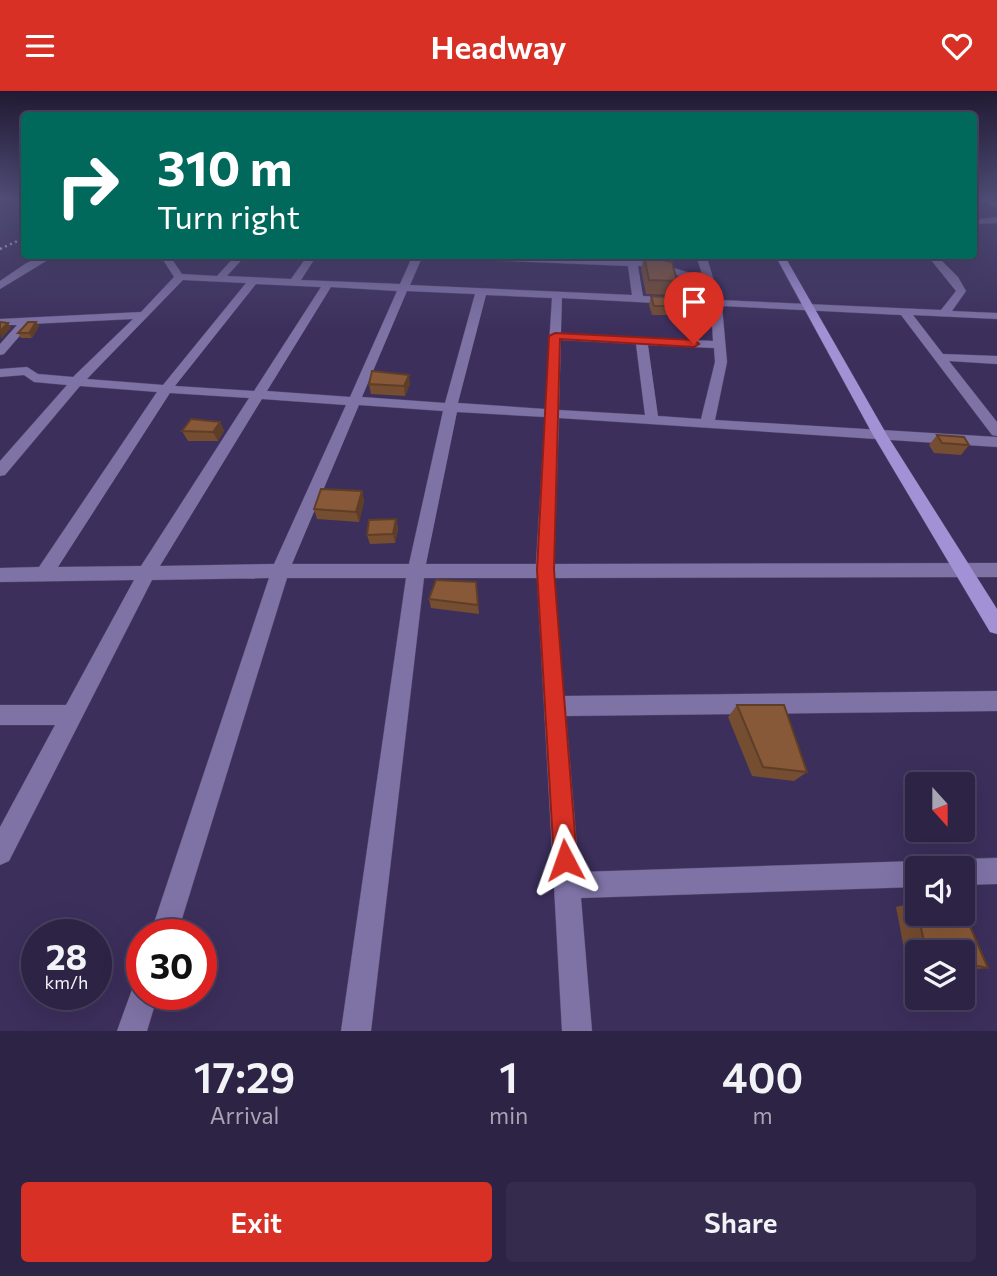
<!DOCTYPE html>
<html lang="en">
<head>
<meta charset="utf-8">
<style>
  :root { --surface:#2d2345; --page:#352b4c; --text:#f1f3f6; --muted:#a7a4b3; --line:#48405e; --accent:#d93025 }
  body { margin:0; font-family:Commissioner,sans-serif; background:var(--page); color:var(--text); height:100vh; display:flex; flex-direction:column; font-size:26px; white-space:nowrap }
  * { box-sizing:border-box; margin:0 }
  p { font-size:23px; color:var(--muted) }
  .icon { flex:none; width:38px; height:38px; fill:none; stroke:currentColor; stroke-width:2; stroke-linecap:round; stroke-linejoin:round }
  .map { position:relative; height:940px; overflow:hidden }
  .side { display:flex; flex-direction:column; background:var(--surface); flex:1 }
  .side>* { flex:none }
  .top-card { position:absolute; left:21px; top:21px; width:956px; height:147px; border-radius:7px; box-shadow:0 7px 28px #0002,0 0 0 2px var(--line); background:#00695c; color:#fff; overflow:hidden }
  .needle { width:46px; rotate:159deg }
  .tools { position:absolute; left:905px; top:681px; display:grid; gap:14px }
  .tools a { display:grid; place-items:center; width:70px; height:70px; border-radius:7px; background:var(--surface); box-shadow:0 7px 28px #0002,0 0 0 2px var(--line); font-size:35px }
  .speed { position:absolute; left:21px; top:828px; display:flex; gap:14px; font-size:35px; font-weight:700; text-align:center }
  .speed>* { display:grid; place-content:center; width:91px; height:91px; border-radius:50%; background:var(--surface); box-shadow:0 7px 28px #0002,0 0 0 2px var(--line); line-height:1 }
  .speed small { font-size:18px; font-weight:400 }
  .speed .limit { border:10px solid #d22; background:#fff; color:#111 }
  .pin { position:absolute; display:grid; place-items:center; width:60px; height:60px; color:#fff; margin:-72px -30px; border-radius:50% 50% 50% 0; rotate:-45deg; box-shadow:0 0 7px #0007 }
  .pin .icon { rotate:45deg }
  .me { position:absolute; width:77px; margin:-38px; rotate:356deg; stroke-linejoin:round; filter:drop-shadow(0 0 5px #0008) }
  .turn { display:flex; align-items:center; gap:24px; height:147px; padding:0 21px; font-size:32px }
  .turn .icon { width:91px; height:91px; stroke-width:2.5 }
  .turn b { display:block; font-size:49px; line-height:60px }
  .eta { display:flex; justify-content:space-evenly; align-items:center; height:119px; text-align:center }
  .eta b { font-size:42px; font-weight:600; line-height:49px }
  .primary-button { display:flex; gap:14px; margin-top:auto; padding:14px 21px }
  .primary-button a { flex:1; height:80px; border-radius:7px; background:var(--accent); color:#fff; font-size:28px; font-weight:600; line-height:80px; text-align:center }
  .primary-button a+a { background:var(--page); color:var(--text) }
  header { display:flex; justify-content:space-between; align-items:center; height:91px; padding:0 21px; background:var(--accent); color:#fff; font-size:32px; font-weight:600 }
  .map>svg:first-child { display:block }
  .lines { fill:none; stroke-linecap:round; stroke-linejoin:round }
  .minor-casing { stroke:#53486d; stroke-width:1 }
  .major-casing { stroke:#53486d; stroke-width:1 }
  .minor { fill:#7f73a6; fill-rule:evenodd }
  .major { fill:#a292d5; fill-rule:evenodd }
  .rail { stroke:#d7d2eb; stroke-width:2.5; stroke-dasharray:2 3.5; stroke-linecap:butt }
  .wall { fill:#754d30 }
  .shaded-wall { fill:#5f3e27 }
  .building { fill:#885938; stroke:#5f3e27; stroke-width:2 }
  .route { fill:#d93025; stroke:#8d1f18; stroke-width:2 }
</style>
</head>
<body>
<header><svg class="icon" aria-label="menu" viewBox="0 0 24 24"><path d="M4 6h16M4 12h16M4 18h16"/></svg>Headway<svg class="icon" aria-label="heart" viewBox="0 0 24 24"><path d="M12 20l-8-8c-3-5 5-10 8-4 3-6 11-1 8 4z"/></svg></header>
<div class="map">
<svg width="997" height="940" viewBox="0 0 997 940">
  <rect width="100%" height="100%" fill="#3c2f5c"/>
  <g class="lines">
    <g class="minor-casing">
      <path id="minor" d="M977,107l20,4v5l-19,-7z
        M997,126v6l-24,1v-4z
        M43,164h13l-56,34v-8l25,-17z
        M160,164h9l13,19 35,2 19,-21h10l-19,21 64,3 17,-24h9l-16,25 99,4 13,-29h10l-13,30 222,10 -4,-29 -195,-8 -4,-3 198,5 -1,-5h10l1,5 14,1 52,16 -7,-22h10l14,45 221,10 15,-19 -25,-31 8,-2 19,19 8,14 -14,20 45,2v6l-84,-4 30,39 54,2v8l-48,-3 48,61v14l-5,-1 -91,-120 -179,-9 5,56 -12,58 282,17v10l-438,-29 -5,146 443,-1v14l-443,1 10,118 433,-5v20l-431,5 13,156 338,-11 10,7h-10v19l-336,11 11,133h-30l-25,-453h-113l-53,453h-30l65,-453h-119l-110,357h-27l119,-357 -117,2 -143,281 -9,4v-38l55,-102h-55v-20h66l68,-125 -134,2v-14l39,-1 118,-175 -77,-6 -75,89 -5,1v-15l67,-76 -33,-3 -10,-7 -24,2v-8l27,-2 11,7 35,3 60,-58 -103,5 -26,30 -4,1v-11l17,-19h-17v-6l141,-7 33,-35zM638,175l12,1 55,17 4,15 -66,-3zM183,189l63,3 -83,102 -76,-6zM256,193l65,3 -67,104 -79,-5zM331,196l66,4 -47,106 -83,-6zM407,200l68,3 -30,109 -83,-6zM486,204l66,3 -7,111 -87,-6zM562,207l149,8 2,35 -152,-8zM561,249l75,4 9,71 -86,-5zM648,254l66,3 1,14 -14,57 -43,-3zM170,302l79,5 -108,168 -83,1zM262,308l84,6 -72,159 -114,2zM359,314l84,6 -34,153h-117zM457,321l88,5 -9,147h-110z
        M997,767v26l-35,1v-17h-11l2,-5 9,-4z
        M142,890v13h16l-11,37h-30l17,-47z"/>
    </g>
    <g class="major-casing">
      <path id="major" d="M775,164h9l103,180 110,174v25l-7,-2 -117,-197z"/>
    </g>
    <use href="#minor" class="minor"/>
    <use href="#major" class="major"/>
    <path class="rail" d="M0,158l24,-11"/>
  </g>
  <path class="wall" d="M644,165l33,25 -3,14 -28,-1 -5,-25z
    M651,205l31,10 -3,9h-27l-3,-10z
    M36,231l3,4 -7,12h-11l-3,-5z
    M369,293h41l-5,12 -34,-2z
    M220,331l4,9 -6,10h-30l-6,-10z
    M937,344l32,10 -8,10 -27,-2 -5,-8z
    M362,400l2,10 -5,21 -42,-3 -3,-10z
    M396,428l2,10 -3,14 -25,1 -3,-9z
    M476,491l3,32 -48,-6 -2,-9z
    M737,614l70,67 -13,9 -42,-5 -24,-59z
    M917,811v11h45l26,55 -26,2v-18h-45v9l-11,-2 -10,-52z"/>
  <path class="shaded-wall" d="M36,231l3,4 -7,12 -3,-5z
    M8,232l3,5 -10,11 -1,-8z
    M409,284l1,9 -5,12 -1,-10z
    M220,331l4,9 -6,10 -5,-9z
    M362,400l2,10 -5,21 -3,-10z
    M396,428l2,10 -3,14 -2,-9z"/>
  <path class="building" d="M644,165l28,6 5,19 -28,-1z
    M651,205l28,2 3,8h-28z
    M0,231l8,1 -8,8z
    M28,231h8l-7,11h-11z
    M372,280l37,4 -5,11 -35,-2z
    M191,328l29,3 -7,10 -31,-1z
    M937,344l27,2 5,8 -27,-2z
    M321,398l41,2 -6,21 -42,-3z
    M396,428l-3,15 -26,1 2,-15z
    M436,489l40,2 2,23 -49,-6z
    M737,614h47l23,67 -44,-5z
    M962,817l26,60 -26,-5v-11h-36l-8,-39h44z"/>
  <linearGradient id="sky" x2="0" y2="1"><stop stop-color="#211a33"/><stop offset="0.45" stop-color="#504d78"/><stop offset="1" stop-color="#504d78" stop-opacity="0"/></linearGradient>
  <rect width="997" height="239" fill="url(#sky)"/>
  <path class="route" d="M555,242l139,7 5,4 -5,3 -134,-8 -6,231 23,290 -4,8 -8,3 -8,-3 -3,-8 -17,-290 12,-234z"/>
</svg>
<div class="tools">
<a><svg class="needle" viewBox="-14 -14 28 28"><path d="M0-13l5 13h-10z" fill="#e53935"/><path d="M0 13l5-13h-10z" fill="#a7a4b3"/></svg></a>
<a><svg class="icon" aria-label="sound" viewBox="0 0 24 24"><path d="M4 9h4l5-4v14l-5-4H4zM17 9q2 3 0 6"/></svg></a>
<a><svg class="icon" aria-label="layers" viewBox="0 0 24 24"><path d="M12 4l9 5-9 5-9-5zM3 14l9 5 9-5"/></svg></a>
</div>
<div class="speed"><div>28<small>km/h</small></div><div class="limit">30</div></div>
<div class="pin" style="left:694px;top:253px;background:#d93025"><svg class="icon" aria-label="arrive" viewBox="0 0 24 24"><path d="M6 21V4h12l-3 4 3 4H6"/></svg></div>
<svg class="me" style="left:565px;top:769px" viewBox="-20 -20 40 40"><path d="M0-17L14 15 0 8-14 15z" fill="#d93025" stroke="#fff" stroke-width="4"/></svg>
<div class="top-card">
<div class="turn"><svg class="icon" aria-label="right" viewBox="0 0 24 24"><path d="M7 20v-9h11M14 6l5 5-5 5"/></svg><div><b>310 m</b>Turn right</div></div>
</div>
</div>
<section class="side">
<div class="eta">
<div><b>17:29</b><p>Arrival</p></div>
<div><b>1</b><p>min</p></div>
<div><b>400</b><p>m</p></div>
</div>
<div class="primary-button"><a>Exit</a><a>Share</a></div>
</section>
</body>
</html>
